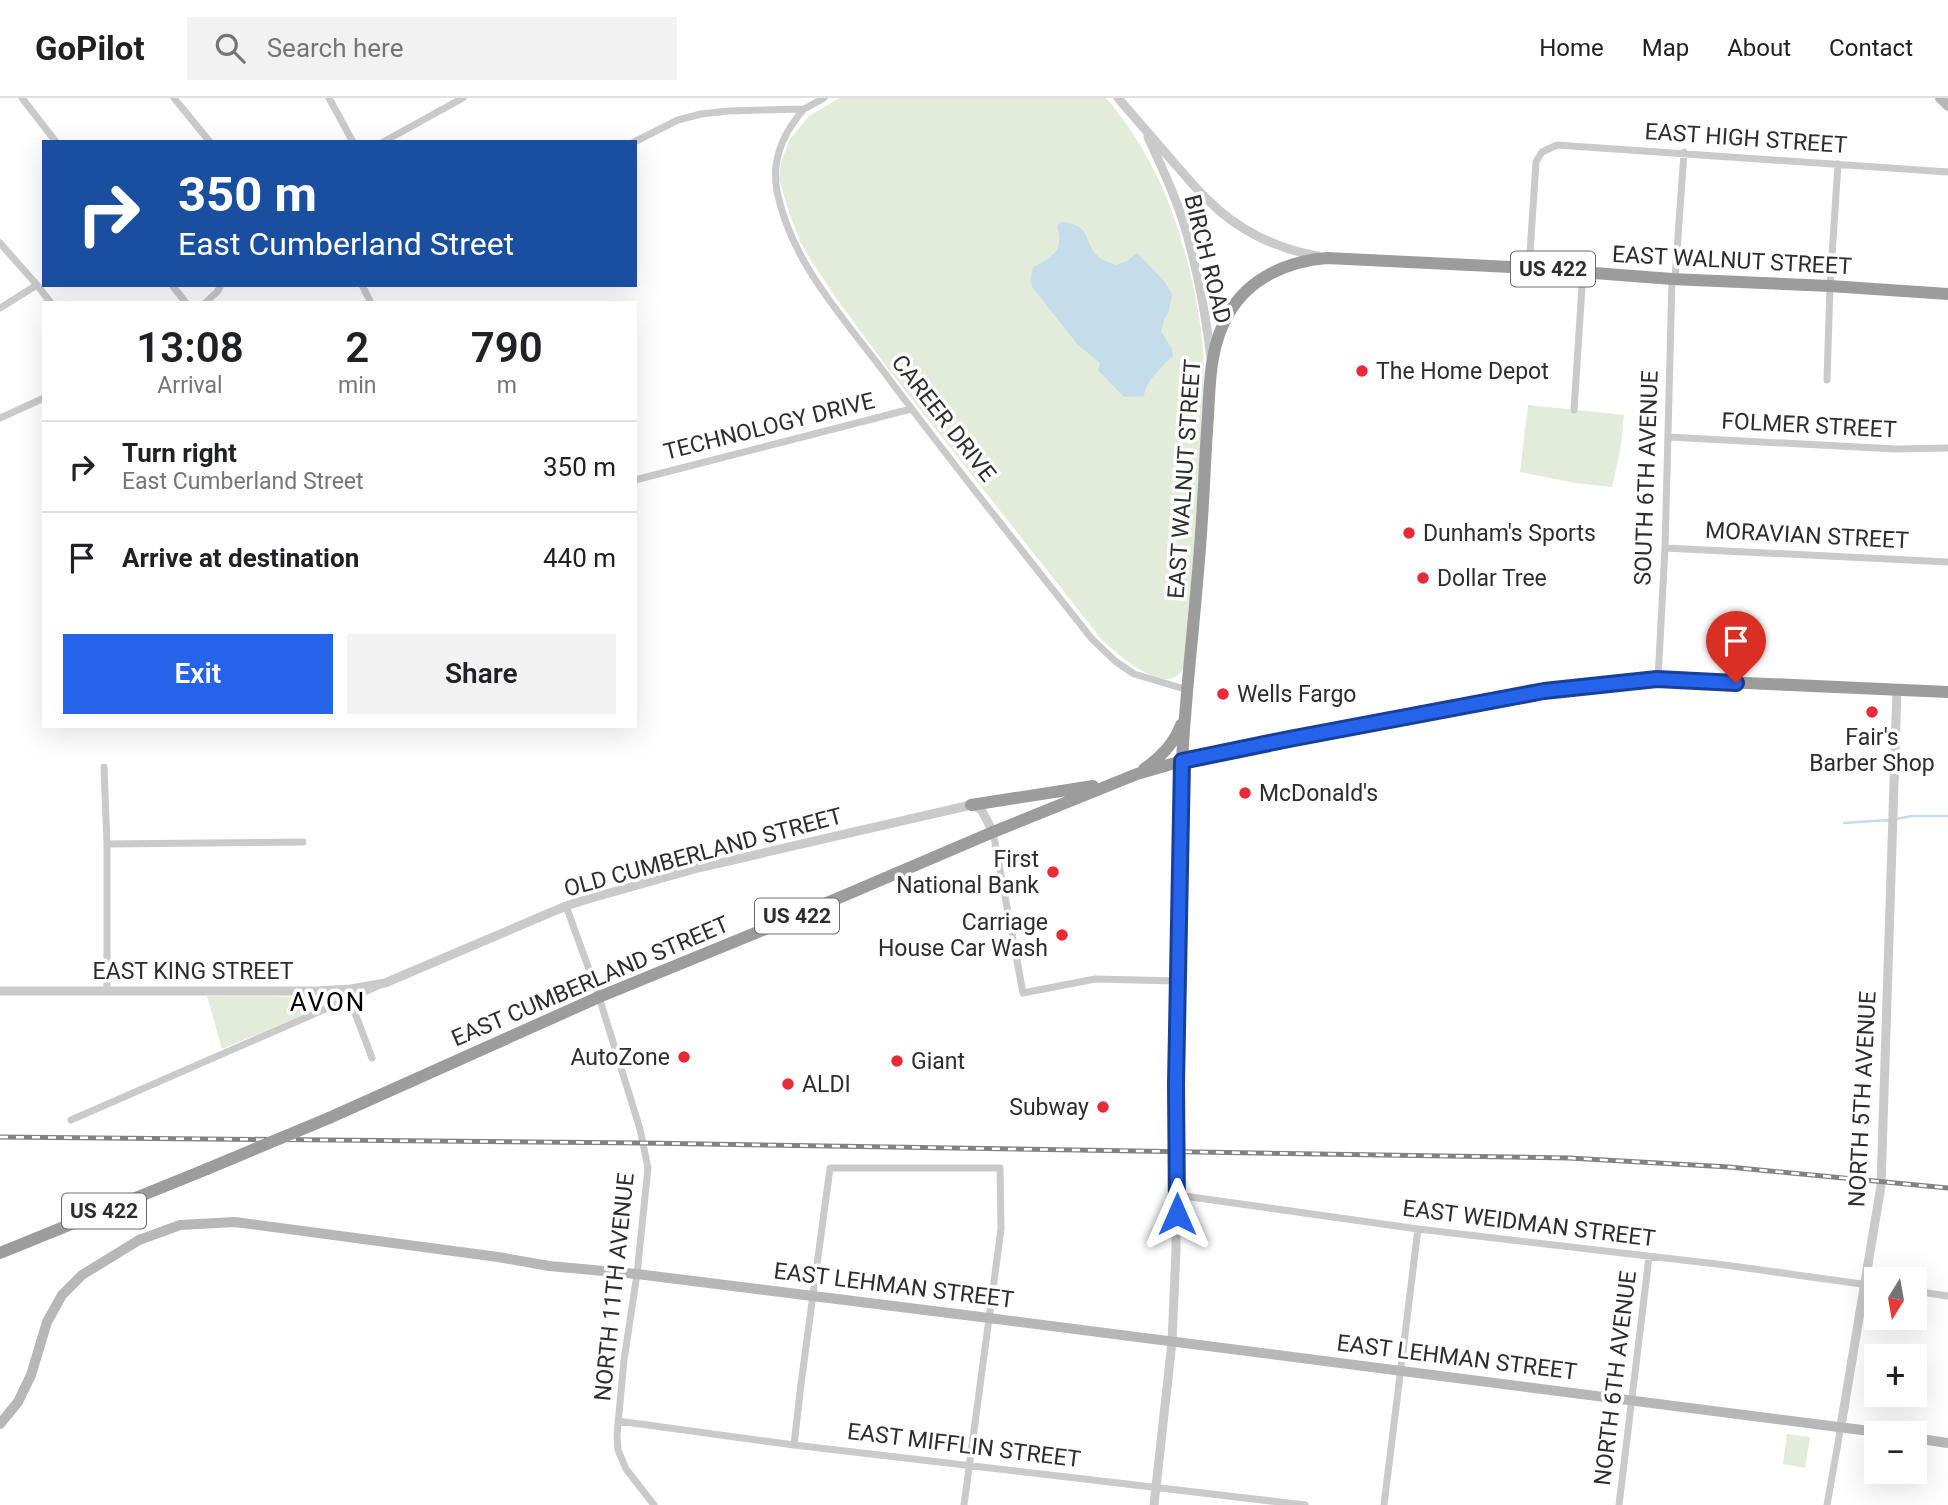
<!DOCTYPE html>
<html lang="en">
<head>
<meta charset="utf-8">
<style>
  :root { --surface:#fff; --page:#f2f2f2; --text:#202124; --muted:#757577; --line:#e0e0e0; --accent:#2563eb }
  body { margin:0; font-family:Roboto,sans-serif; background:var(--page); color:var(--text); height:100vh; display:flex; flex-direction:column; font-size:26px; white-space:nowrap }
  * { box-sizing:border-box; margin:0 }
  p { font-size:23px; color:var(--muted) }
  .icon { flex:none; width:38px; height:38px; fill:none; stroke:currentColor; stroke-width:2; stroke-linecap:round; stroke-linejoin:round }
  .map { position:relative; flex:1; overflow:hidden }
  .details { position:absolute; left:42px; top:203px; width:595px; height:427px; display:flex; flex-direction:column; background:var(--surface); border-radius:0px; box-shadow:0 7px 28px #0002 }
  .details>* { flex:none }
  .guide { position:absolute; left:42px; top:42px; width:595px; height:147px; border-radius:0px; box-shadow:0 7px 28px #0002; background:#1a4fa0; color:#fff; overflow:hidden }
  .needle { width:46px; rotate:191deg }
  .tools { position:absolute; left:1864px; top:1169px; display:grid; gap:14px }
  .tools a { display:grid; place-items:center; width:63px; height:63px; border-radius:0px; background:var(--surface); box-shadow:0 7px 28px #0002; font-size:35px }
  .pin { position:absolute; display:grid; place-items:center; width:60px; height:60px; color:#fff; margin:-72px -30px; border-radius:50% 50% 50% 0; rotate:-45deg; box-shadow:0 0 7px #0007 }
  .pin .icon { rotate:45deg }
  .me { position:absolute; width:77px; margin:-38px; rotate:0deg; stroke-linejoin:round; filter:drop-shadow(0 0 5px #0008) }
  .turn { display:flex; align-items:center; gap:24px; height:147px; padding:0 21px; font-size:32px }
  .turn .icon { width:91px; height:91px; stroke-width:2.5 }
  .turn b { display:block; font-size:49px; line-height:60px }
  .eta { display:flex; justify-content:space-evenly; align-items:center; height:119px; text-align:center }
  .eta b { font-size:42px; font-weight:600; line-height:49px }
  .cta { display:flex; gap:14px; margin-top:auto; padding:14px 21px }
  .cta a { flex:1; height:80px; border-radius:0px; background:var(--accent); color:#fff; font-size:28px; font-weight:600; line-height:80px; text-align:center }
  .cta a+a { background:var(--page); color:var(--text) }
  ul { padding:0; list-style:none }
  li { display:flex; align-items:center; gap:21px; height:91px; padding:0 21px; border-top:2px solid var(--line) }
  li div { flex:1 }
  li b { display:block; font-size:26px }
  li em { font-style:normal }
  header { display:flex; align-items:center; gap:42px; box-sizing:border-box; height:98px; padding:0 35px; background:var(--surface); border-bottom:2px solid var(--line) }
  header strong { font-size:33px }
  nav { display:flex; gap:38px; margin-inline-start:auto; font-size:24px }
  .search { width:490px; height:63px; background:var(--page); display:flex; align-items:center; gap:18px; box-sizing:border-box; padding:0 24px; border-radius:0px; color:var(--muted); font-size:26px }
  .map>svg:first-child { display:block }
  .green { fill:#e3ebda }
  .water { fill:#c5ddeb }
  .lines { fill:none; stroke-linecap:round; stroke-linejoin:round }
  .stream { stroke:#c5ddeb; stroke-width:2.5 }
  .minor { stroke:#cacaca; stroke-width:7 }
  .tertiary { stroke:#cacaca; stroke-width:9 }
  .secondary { stroke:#b7b7b7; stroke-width:10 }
  .trunk { stroke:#9c9c9c; stroke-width:12 }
  .rail-casing { stroke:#828282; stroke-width:5 }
  .rail { stroke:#fff; stroke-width:2.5; stroke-dasharray:8; stroke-linecap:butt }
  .trunk-bridge { stroke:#9c9c9c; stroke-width:12 }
  .route-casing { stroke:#184099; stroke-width:18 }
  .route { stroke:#2563eb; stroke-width:12 }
  .poi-dot { fill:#e82b39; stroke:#fff; stroke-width:2.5 }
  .labels { text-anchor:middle; stroke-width:7; stroke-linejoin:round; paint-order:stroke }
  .shield { fill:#fff; stroke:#6c6c6c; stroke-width:2 }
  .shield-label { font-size:21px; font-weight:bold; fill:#2d2d2d }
  .street-label { font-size:23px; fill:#2d2d2d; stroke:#fff }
  .poi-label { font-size:23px; fill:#2d2d2d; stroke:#fff; text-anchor:start }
  .quarter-label { font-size:26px; letter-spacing:2px; fill:#000; stroke:#fff }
</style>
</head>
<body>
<header>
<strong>GoPilot</strong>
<div class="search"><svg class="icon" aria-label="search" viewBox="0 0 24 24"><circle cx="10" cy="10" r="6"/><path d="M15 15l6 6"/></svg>Search here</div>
<nav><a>Home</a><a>Map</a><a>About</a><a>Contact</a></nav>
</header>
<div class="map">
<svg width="1948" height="1407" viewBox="0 0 1948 1407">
  <rect width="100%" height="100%" fill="#fff"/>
  <path class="green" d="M839,0h267c38,44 64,98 79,155 10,36 18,77 19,115 1,60 -6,120 -10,180 -2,28 -3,57 -6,85 -1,10 -1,22 -4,32 -1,5 -4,10 -9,12 -21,11 -58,-24 -73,-37l-213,-270 -50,-68 -27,-40 -12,-21 -10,-26 -11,-36 2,-17 9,-23 19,-23z
    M1528,307l96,10 -3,31 -9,41 -37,-4 -55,-11z
    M207,898l138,1 -123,52z
    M1787,1336l23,3 -5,31 -22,-4z"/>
  <path class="water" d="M1061,124c33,2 21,22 39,36 5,3 11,5 16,7l11,-4 10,-8 27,28 8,13 -3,17 -5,9 -3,11 11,18 1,7c-10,9 -28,26 -29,40l-20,1 -26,-27 2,-7 -22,-18 -46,-58 -1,-10 2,-10c21,-9 31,-18 24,-41z"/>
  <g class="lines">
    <path class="stream" d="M1896,721l16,-3h36
      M1844,725l46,-3"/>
    <path class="minor" d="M22,0l34,44
      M174,0l36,44
      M329,0l24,44
      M804,11c-21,24 -33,51 -27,82 13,68 63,123 104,177 68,92 140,181 211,271l23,22 19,13 54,16
      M383,44l80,-44
      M634,44l44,-22 23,-6 27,-3 76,-2 20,-11
      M0,145l37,42 14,18
      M1529,170l7,-106 6,-10 15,-7 391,27
      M1675,181l9,-127
      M172,187l14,18
      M362,187l9,18
      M205,205l12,-11 4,-7
      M0,210l37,-23
      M1827,282l3,-94 8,-122
      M1574,312l9,-139
      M0,320l44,-20
      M1668,339l228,12 52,-1
      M635,382l276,-71
      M1665,450l283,14
      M1658,581l7,-131 7,-269
      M104,669l3,77v146
      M993,734l30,161 72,-14 83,2
      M107,746l196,-2
      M566,808l33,91 41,132 8,39 -11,106 -13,86 -7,75 1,15 8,19 28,36
      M350,902l22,58
      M71,1022l307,-134
      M1177,1097l241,34 307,36 151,21
      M1914,1193l34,5
      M618,1323l176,24 511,60
      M794,1347l7,-61 29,-216h170l1,61 -37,276
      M1384,1407l34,-276
      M1619,1407l30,-248
      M1827,1407l14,-79"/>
    <path class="tertiary" d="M1118,0c19,22 38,44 57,66 11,12 21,25 33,36 29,30 69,49 110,56
      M1148,39c14,31 29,62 38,94 12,42 20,85 25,127
      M0,893h316l35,-2 34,-6 181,-77 22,-7 110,-31 273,-63 10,4 12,23
      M1841,1328l40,-240 16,-496
      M1154,1407l18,-163 4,-91v-167l6,-323"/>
    <path class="secondary" d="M1940,0l8,8
      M0,1326l18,-22 13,-27 16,-53 15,-27 20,-20 57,-35 41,-15 55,-3 263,35 51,9 88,8 352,44 896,115
      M1914,1340l34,5"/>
    <path class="trunk" d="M1182,663c4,-76 14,-152 19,-228 3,-39 4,-78 7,-117 2,-36 2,-71 21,-103 20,-35 59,-52 98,-55l202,10 143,11 158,7 118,8
      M1144,671c16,-11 30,-25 37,-44
      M971,707l122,-19
      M329,1020l270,-121 181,-74 213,-91 144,-58 45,-13 107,-22 255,-48 114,-12 290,13
      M0,1155l207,-84"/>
    <g class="rail-casing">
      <path id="rail" d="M0,1039l643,6 926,15 160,9 219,21"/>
    </g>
    <use href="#rail" class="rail"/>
    <path class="trunk-bridge" d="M207,1071l122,-51"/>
  </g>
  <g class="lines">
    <g class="route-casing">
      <path id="route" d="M1177,1116l-1,-130 6,-323 107,-22 255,-48 113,-12 79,4"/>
    </g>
    <use href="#route" class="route"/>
  </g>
  <g class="poi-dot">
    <circle cx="1362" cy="273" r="7"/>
    <circle cx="1409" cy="435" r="7"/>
    <circle cx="1423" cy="480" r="7"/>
    <circle cx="1223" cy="596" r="7"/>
    <circle cx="1872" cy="614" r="7"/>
    <circle cx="1245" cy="695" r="7"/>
    <circle cx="1053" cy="774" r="7"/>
    <circle cx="1062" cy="837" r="7"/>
    <circle cx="684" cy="959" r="7"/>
    <circle cx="897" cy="963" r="7"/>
    <circle cx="788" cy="986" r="7"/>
    <circle cx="1103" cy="1009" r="7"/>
  </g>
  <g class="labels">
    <g class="shield">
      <rect x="1511" y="153.5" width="84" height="35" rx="5"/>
      <rect x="755" y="800.5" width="84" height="35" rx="5"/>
      <rect x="62" y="1095.5" width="84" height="35" rx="5"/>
    </g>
    <g class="shield-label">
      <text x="1553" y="178">US 422</text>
      <text x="797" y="825">US 422</text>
      <text x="104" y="1120">US 422</text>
    </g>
    <g class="street-label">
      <text transform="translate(1746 40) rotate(4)" y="8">EAST HIGH STREET</text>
      <text transform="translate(1208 161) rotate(76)" y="8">BIRCH ROAD</text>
      <text transform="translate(1732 162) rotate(3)" y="8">EAST WALNUT STREET</text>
      <text transform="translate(944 320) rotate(52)" y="8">CAREER DRIVE</text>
      <text transform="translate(1809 327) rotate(3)" y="8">FOLMER STREET</text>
      <text transform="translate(769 328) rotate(-14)" y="8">TECHNOLOGY DRIVE</text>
      <text transform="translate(1646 380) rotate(-88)" y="8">SOUTH 6TH AVENUE</text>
      <text transform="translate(1184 381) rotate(-86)" y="8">EAST WALNUT STREET</text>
      <text transform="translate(1807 437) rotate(3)" y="8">MORAVIAN STREET</text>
      <text transform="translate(703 754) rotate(-15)" y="8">OLD CUMBERLAND STREET</text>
      <text x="193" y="881">EAST KING STREET</text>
      <text transform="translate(590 883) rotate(-23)" y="8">EAST CUMBERLAND STREET</text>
      <text transform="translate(1862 1001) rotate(-87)" y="8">NORTH 5TH AVENUE</text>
      <text transform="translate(1529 1125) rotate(7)" y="8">EAST WEIDMAN STREET</text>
      <text transform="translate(894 1187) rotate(7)" y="8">EAST LEHMAN STREET</text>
      <text transform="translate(614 1189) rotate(-84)" y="8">NORTH 11TH AVENUE</text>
      <text transform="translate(1457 1259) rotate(7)" y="8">EAST LEHMAN STREET</text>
      <text transform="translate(1615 1280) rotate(-83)" y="8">NORTH 6TH AVENUE</text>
      <text transform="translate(964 1347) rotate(7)" y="8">EAST MIFFLIN STREET</text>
    </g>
    <g class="poi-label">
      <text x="1376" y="281">The Home Depot</text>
      <text x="1423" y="443">Dunham's Sports</text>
      <text x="1437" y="488">Dollar Tree</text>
      <text x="1237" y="604">Wells Fargo</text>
      <text x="1872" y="647" text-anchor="middle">Fair's<tspan x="1872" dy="26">Barber Shop</tspan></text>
      <text x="1259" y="703">McDonald's</text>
      <text x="1039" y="769" text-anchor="end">First<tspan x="1039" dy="26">National Bank</tspan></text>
      <text x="1048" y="832" text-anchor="end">Carriage<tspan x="1048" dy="26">House Car Wash</tspan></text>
      <text x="670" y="967" text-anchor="end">AutoZone</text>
      <text x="911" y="971">Giant</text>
      <text x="802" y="994">ALDI</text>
      <text x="1089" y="1017" text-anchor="end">Subway</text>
    </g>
    <g class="quarter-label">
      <text x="328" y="913">AVON</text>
    </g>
  </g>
</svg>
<div class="tools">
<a><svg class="needle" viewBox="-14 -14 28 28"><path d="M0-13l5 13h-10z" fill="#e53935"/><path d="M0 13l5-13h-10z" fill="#757577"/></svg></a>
<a>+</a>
<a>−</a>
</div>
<div class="pin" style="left:1736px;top:585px;background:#d93025"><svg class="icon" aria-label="arrive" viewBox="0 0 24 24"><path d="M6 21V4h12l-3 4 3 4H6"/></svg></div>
<svg class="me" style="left:1177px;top:1116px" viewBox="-20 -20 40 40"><path d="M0-17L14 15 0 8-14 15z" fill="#2563eb" stroke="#fff" stroke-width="4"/></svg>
<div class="guide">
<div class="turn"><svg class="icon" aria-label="right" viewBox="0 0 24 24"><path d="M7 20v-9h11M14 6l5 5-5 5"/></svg><div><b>350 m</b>East Cumberland Street</div></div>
</div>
<section class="details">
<div class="eta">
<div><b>13:08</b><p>Arrival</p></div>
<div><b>2</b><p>min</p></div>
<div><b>790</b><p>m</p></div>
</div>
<ul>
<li><svg class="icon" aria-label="right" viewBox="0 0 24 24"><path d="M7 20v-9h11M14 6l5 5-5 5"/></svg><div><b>Turn right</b><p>East Cumberland Street</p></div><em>350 m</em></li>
<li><svg class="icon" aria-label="arrive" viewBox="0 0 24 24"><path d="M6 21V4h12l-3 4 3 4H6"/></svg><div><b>Arrive at destination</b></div><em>440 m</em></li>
</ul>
<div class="cta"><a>Exit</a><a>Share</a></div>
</section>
</div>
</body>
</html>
